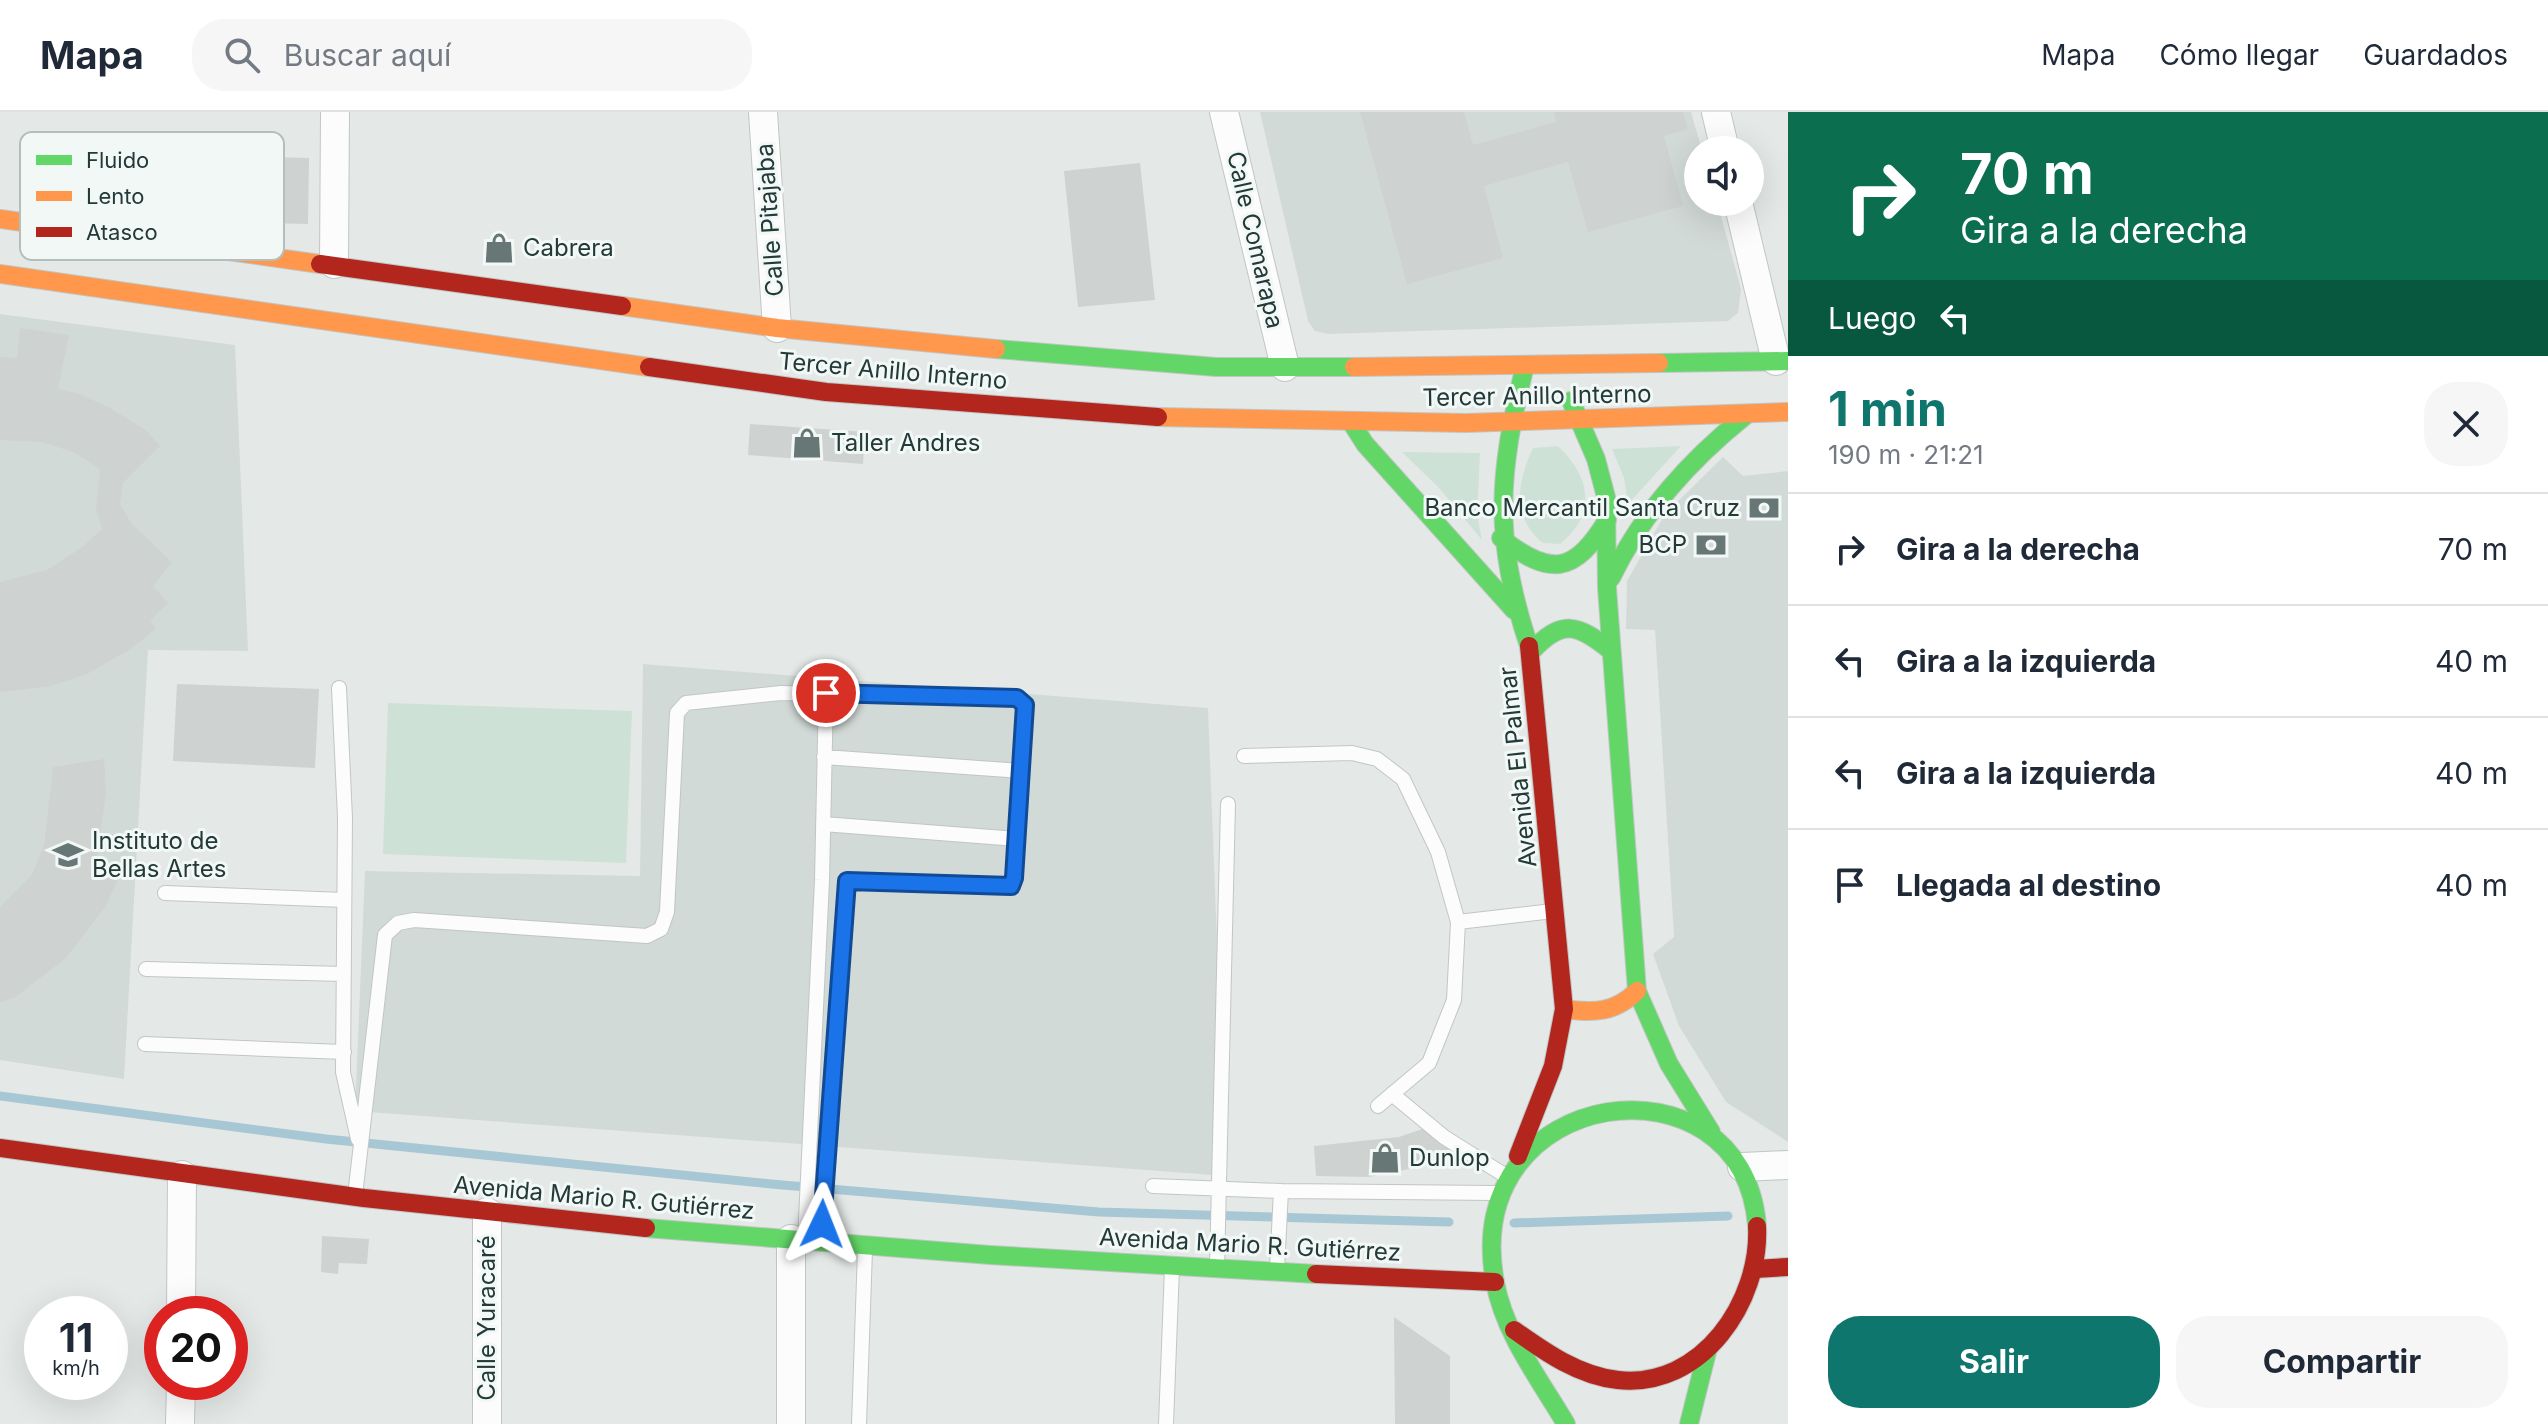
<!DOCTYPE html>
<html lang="es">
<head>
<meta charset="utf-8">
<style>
  :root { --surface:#fff; --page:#f6f6f7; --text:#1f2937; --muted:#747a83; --line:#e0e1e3; --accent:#0f766e }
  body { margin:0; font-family:Inter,sans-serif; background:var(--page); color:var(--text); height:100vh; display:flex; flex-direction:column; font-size:30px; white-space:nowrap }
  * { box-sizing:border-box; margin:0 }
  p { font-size:26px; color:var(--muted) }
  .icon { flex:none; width:44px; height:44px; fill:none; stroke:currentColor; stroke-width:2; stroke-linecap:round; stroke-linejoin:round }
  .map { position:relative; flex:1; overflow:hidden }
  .side { display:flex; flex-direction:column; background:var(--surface); width:760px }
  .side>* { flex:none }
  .top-card { background:#0b6e4f; color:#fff; overflow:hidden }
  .buttons { position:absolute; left:1684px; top:24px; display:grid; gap:16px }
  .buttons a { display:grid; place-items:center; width:80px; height:80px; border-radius:50%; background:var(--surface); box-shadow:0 8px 32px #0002; font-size:40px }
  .speed { position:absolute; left:24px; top:1184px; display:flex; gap:16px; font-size:40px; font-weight:700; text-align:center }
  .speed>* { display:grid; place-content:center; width:104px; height:104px; border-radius:50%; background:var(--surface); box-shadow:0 8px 32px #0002; line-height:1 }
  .speed small { font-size:20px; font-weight:400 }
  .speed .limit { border:12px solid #d22; background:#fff; color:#111 }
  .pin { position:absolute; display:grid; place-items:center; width:68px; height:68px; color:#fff; margin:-34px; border:4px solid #fff; border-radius:50%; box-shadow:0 2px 8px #0007 }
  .me { position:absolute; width:88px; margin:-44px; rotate:2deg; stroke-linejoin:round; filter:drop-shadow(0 0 6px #0008) }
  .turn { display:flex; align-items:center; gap:28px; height:168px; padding:0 40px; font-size:36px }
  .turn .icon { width:104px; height:104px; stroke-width:2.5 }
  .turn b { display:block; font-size:56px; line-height:68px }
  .then { display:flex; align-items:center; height:76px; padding:0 40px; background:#0003; gap:16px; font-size:30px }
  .round { display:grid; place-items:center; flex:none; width:84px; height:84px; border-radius:32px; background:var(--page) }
  .headline { display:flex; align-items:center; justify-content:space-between; height:136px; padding:0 40px }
  h1 { font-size:48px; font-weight:700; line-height:60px; color:var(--accent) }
  .cta { display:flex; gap:16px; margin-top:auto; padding:16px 40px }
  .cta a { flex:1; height:92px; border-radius:32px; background:var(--accent); color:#fff; font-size:32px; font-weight:700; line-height:92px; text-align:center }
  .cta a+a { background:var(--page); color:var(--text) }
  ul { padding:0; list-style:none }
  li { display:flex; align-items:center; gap:24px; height:112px; padding:0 40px; border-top:2px solid var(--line) }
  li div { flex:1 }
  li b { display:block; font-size:30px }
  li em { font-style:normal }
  header { display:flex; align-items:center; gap:48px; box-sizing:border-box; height:112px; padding:0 40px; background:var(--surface); border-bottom:2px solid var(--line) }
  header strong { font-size:38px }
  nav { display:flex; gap:44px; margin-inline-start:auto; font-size:28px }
  .search { width:560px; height:72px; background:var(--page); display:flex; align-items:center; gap:20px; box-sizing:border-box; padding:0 28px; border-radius:32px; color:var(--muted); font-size:30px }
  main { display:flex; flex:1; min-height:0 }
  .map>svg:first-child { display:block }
  .built { fill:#d2dad7 }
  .green { fill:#cee1d6 }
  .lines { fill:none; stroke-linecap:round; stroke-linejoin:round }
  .stream { stroke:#a8c7d4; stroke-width:9 }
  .building { fill:#ced2d1 }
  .lane-casing { stroke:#c1c6c4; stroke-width:16 }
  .street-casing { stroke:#c1c6c4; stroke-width:30 }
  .fast-casing { stroke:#c0c6c4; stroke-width:20 }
  .slow-casing { stroke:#c0c6c4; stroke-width:20 }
  .jam-casing { stroke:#c0c6c4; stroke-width:20 }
  .lane { stroke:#fbfcfb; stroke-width:14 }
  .street { stroke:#fbfcfb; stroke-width:28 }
  .fast { stroke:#63d668; stroke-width:18 }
  .slow { stroke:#ff974d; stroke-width:18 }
  .jam { stroke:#b3261e; stroke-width:18 }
  .route-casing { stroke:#114b97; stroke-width:20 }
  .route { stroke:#1a73e8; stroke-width:14 }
  .labels { text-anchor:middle; stroke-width:6; stroke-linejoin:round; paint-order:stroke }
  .street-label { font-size:24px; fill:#233a38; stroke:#f2f8f6 }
  .poi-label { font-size:24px; fill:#233a38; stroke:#f2f8f6; text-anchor:start }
  .key { fill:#f2f8f6; stroke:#b4bfbd; stroke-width:2 }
  .key-label { font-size:22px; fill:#233a38 }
</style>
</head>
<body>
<header>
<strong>Mapa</strong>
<div class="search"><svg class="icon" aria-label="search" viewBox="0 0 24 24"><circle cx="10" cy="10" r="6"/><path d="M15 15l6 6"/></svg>Buscar aquí</div>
<nav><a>Mapa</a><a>Cómo llegar</a><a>Guardados</a></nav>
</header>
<main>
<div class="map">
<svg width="1788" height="1312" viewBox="0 0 1788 1312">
  <rect width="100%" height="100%" fill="#e4e9e7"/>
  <path class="built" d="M1260,0h431l11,38h-4v52h19l24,87 -3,24 -10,8 -400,13 -13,-3 -7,-10z
    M0,202l235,31 13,306 -100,-1 -24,429 -124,-19z
    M1723,345l20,19 45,-5v671l-62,-40 -47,-76 -26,-72 21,-17 -19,-307 -29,-1 1,-48 38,-67z
    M643,552l565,44 18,468 -871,-65 10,-240 275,5z"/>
  <path class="green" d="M1558,334c33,31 39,68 2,98l-17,-1c-32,-26 -26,-61 -10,-95z
    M1681,334l-53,58 -4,-26 -12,-29z
    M1402,340l78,1 -3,62 5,25 -43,-52z
    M388,591l244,8 -6,152 -243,-9z"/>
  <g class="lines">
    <path class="stream" d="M0,984l326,43 445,45 328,28 350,10
      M1514,1111l214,-7"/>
  </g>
  <path class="building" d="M1360,0h104l9,33 83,-23 -2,-10h129l5,17 -24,7 19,70 -95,26 -20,-70 -84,24 19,72 -96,26z
    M218,44l91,2 -1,66 -92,-2z
    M1140,51l15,137 -77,7 -14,-136z
    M20,216l49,7 -11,54 22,5 32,15 35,22 13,15 -37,37 -3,21 11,19 41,39 -19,24 15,17 -18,18 6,8 -27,21 -42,24 -36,12 -51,6v-110l47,-12 34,-22 21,-19 -6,-21 4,-39 -27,-17 -31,-10 -42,-2v-83l17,1z
    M750,312l115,8 -2,32 -115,-9z
    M177,572l142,5 -4,79 -142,-7z
    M104,647l2,34 -10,69 26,8 -16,36 -40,52 -49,38 -17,7v-96l32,-32 12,-30 9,-78z
    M1425,1016l25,21 -36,19 -45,9 -53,-1 -2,-30 85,-9z
    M322,1124l47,3 -2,25 -28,-1 -1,11 -17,-2z
    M1394,1205l56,39v68h-55z"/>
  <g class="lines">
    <g class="lane-casing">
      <path id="lane" d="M339,576l6,130 -2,254 15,67
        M1244,644l108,-3 25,6 26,20 35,73 20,70 -4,78 -25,63 -51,43
        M824,645l197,14
        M823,712l194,15
        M165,781l179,7
        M1458,810l95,-11
        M146,857l198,5
        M145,932l199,8
        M1392,982l52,43 62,39
        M1153,1074l128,5 -4,78
        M1281,1079l215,2
        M355,1084l30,-261 13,-12 16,-3 233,16 14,-7 6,-17 10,-199 9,-10 95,-10 236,5 8,7 -11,173 -3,8 -164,-5 -24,289 -2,72
        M805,1129l17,-361 4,-187
        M1217,1155l11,-463
        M859,1312l6,-174
        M1166,1312l6,-157"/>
    </g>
    <g class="street-casing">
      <path id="street" d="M763,0l14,216
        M1224,0l61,255
        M1716,0l9,38
        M1738,90l38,159
        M334,152l1,-152
        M1742,1055l46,-2
        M181,1202l1,-139
        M180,1312l1,-42
        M487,1312v-212
        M791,1312v-185"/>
    </g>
    <g class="fast-casing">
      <path id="fast" d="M996,237l220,18h138
        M1659,251l129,-2
        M1525,254c-27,108 -32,173 4,280
        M1571,289l25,58 10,38 1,91 30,403 32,73 42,68
        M1351,310l14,22 149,166
        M1501,426c49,39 74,36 106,-18
        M1611,466c32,-66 78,-117 135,-163
        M1531,540c31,-34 47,-28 80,-1
        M646,1116l344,27 326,19
        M1566,1312c-26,-44 -62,-91 -71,-142 -37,-199 248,-235 262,-56
        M1689,1312l19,-76"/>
    </g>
    <g class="slow-casing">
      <path id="slow" d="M0,107l320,45
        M0,162l649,93
        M622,194l155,22 219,21
        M1354,255l305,-4
        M1158,305l308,6 322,-11
        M1564,897c29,4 51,4 73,-18"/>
    </g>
    <g class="jam-casing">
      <path id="jam" d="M320,152l302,42
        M649,255l177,25 332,25
        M0,1036l364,50 282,30
        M1518,1044l35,-90 11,-57 -35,-363
        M1755,1157l33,-2
        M1316,1162l179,8
        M1514,1218c31,22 65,46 104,50 84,9 143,-79 139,-154"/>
    </g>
    <use href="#lane" class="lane"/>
    <use href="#street" class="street"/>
    <use href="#fast" class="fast"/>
    <use href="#slow" class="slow"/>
    <use href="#jam" class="jam"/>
  </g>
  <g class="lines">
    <g class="route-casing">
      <path id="route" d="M822,1112l25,-343 164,5 3,-8 11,-173 -8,-7 -191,-5"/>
    </g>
    <use href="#route" class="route"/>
  </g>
  <defs>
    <g id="shop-bare" transform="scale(2.4)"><path d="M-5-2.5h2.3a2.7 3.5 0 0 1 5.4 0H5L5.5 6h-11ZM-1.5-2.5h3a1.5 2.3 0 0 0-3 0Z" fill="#677775" stroke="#f2f8f6" stroke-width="2.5" paint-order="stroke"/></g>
    <g id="bank-bare" transform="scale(2.4)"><path d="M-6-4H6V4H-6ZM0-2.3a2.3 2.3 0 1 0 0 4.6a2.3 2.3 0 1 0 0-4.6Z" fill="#677775" stroke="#f2f8f6" stroke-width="2.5" paint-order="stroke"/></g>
    <g id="school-bare" transform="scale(2.4)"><path d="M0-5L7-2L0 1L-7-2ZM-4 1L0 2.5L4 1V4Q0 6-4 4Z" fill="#677775" stroke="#f2f8f6" stroke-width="2.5" paint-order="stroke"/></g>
  </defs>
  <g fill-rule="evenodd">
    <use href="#shop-bare" x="499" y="136"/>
    <use href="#shop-bare" x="807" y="331"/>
    <use href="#bank-bare" x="1764" y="396"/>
    <use href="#bank-bare" x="1711" y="433"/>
    <use href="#school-bare" x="68" y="743"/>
    <use href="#shop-bare" x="1385" y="1046"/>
  </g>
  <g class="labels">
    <g class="street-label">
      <text transform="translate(770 108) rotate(-94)" y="8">Calle Pitajaba</text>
      <text transform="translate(1255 128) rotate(77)" y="8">Calle Comarapa</text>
      <text transform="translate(893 259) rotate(5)" y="8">Tercer Anillo Interno</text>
      <text transform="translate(1537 284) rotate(-1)" y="8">Tercer Anillo Interno</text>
      <text transform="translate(1518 655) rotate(-96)" y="8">Avenida El Palmar</text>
      <text transform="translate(604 1086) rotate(5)" y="8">Avenida Mario R. Gutiérrez</text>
      <text transform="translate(1250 1133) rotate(3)" y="8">Avenida Mario R. Gutiérrez</text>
      <text transform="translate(487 1206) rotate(-90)" y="8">Calle Yuracaré</text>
    </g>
    <g class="poi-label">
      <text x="523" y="144">Cabrera</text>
      <text x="831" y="339">Taller Andres</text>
      <text x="1740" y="404" text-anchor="end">Banco Mercantil Santa Cruz</text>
      <text x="1687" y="441" text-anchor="end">BCP</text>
      <text x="92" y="737">Instituto de<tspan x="92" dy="28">Bellas Artes</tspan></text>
      <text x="1409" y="1054">Dunlop</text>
    </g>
  </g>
  <rect x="20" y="20" width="264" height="128" rx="12" class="key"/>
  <rect x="36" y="43" width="36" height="10" fill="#63d668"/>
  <rect x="36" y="79" width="36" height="10" fill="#ff974d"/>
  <rect x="36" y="115" width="36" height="10" fill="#b3261e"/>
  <g class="key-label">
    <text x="86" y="56">Fluido</text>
    <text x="86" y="92">Lento</text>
    <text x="86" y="128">Atasco</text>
  </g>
</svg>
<div class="buttons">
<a><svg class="icon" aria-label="sound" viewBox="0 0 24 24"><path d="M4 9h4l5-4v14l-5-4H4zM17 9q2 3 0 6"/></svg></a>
</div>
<div class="speed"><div>11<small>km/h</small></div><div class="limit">20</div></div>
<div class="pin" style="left:826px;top:581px;background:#d93025"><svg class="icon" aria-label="arrive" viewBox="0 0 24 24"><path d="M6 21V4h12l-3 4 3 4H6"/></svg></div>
<svg class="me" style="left:822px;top:1112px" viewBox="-20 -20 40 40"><path d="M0-17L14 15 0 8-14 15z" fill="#1a73e8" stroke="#fff" stroke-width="4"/></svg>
</div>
<section class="side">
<div class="top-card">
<div class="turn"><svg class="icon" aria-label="right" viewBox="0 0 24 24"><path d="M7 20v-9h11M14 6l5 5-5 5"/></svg><div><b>70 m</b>Gira a la derecha</div></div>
<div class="then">Luego<svg class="icon" aria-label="left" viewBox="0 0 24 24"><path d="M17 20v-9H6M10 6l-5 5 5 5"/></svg></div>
</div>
<div class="headline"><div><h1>1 min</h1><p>190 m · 21:21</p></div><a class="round"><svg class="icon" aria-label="close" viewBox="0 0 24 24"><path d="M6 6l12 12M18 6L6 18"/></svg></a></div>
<ul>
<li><svg class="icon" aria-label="right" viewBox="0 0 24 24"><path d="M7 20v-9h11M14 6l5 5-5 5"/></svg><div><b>Gira a la derecha</b></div><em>70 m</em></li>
<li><svg class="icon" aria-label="left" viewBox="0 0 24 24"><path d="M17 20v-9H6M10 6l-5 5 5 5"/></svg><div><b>Gira a la izquierda</b></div><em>40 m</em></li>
<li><svg class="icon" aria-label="left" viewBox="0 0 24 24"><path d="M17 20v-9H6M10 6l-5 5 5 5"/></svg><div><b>Gira a la izquierda</b></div><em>40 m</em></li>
<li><svg class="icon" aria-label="arrive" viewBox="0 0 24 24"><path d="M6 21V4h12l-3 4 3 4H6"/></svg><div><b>Llegada al destino</b></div><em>40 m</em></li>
</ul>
<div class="cta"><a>Salir</a><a>Compartir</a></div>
</section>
</main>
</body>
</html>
